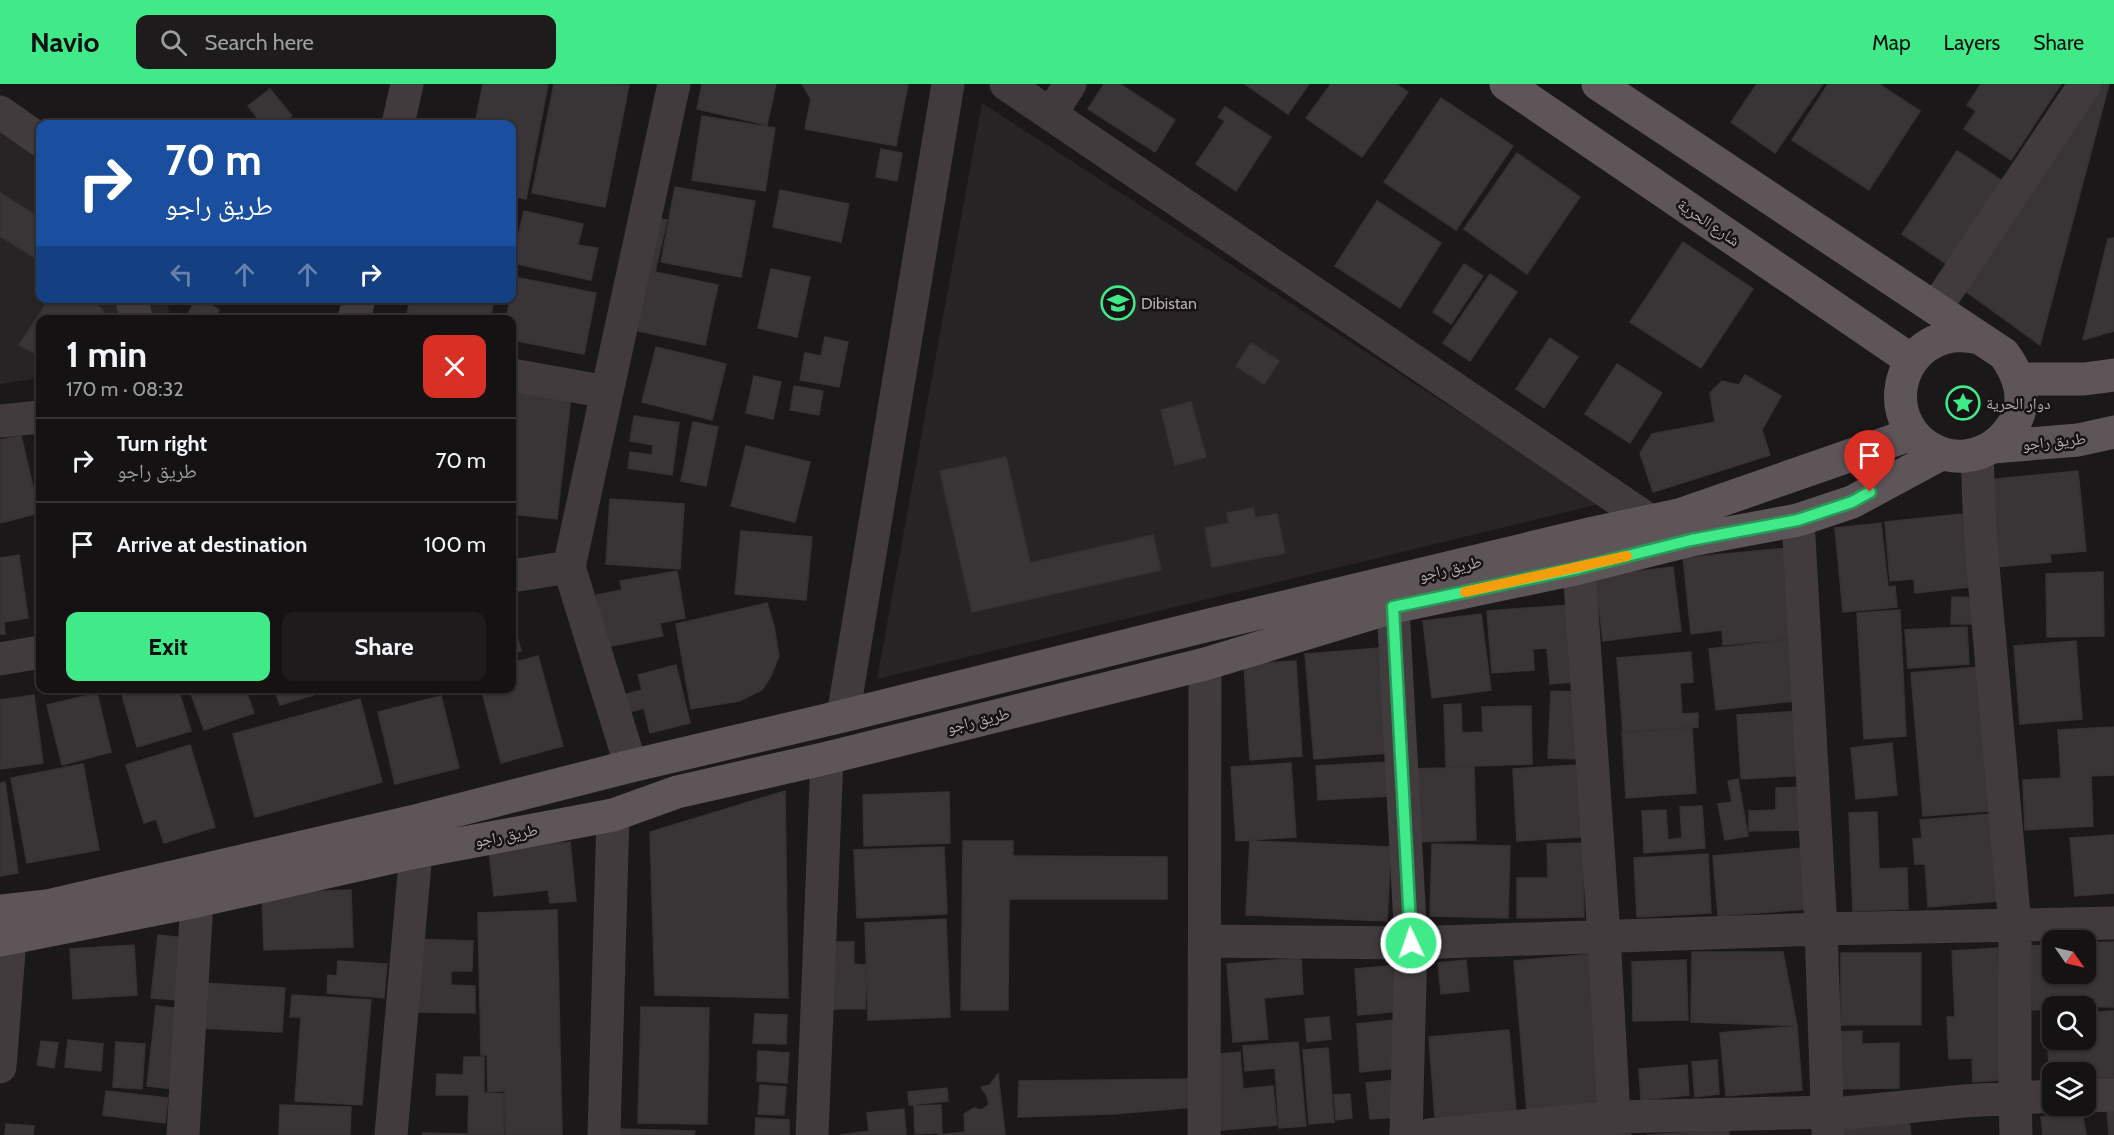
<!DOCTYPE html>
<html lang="en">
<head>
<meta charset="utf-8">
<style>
  :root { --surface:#141213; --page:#1d1b1c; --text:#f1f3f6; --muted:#9d9ea0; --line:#333233; --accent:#40ea89 }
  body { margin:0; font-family:Cabin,"Noto Naskh Arabic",sans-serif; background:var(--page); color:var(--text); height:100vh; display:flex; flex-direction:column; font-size:22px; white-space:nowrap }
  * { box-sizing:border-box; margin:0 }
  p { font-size:20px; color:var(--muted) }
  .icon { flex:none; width:33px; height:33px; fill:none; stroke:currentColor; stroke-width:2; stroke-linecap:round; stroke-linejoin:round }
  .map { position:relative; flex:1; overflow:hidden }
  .details { position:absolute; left:36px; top:231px; width:480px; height:378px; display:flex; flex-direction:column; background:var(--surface); border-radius:12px; box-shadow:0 2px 4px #0004,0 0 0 2px var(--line) }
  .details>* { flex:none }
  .hud { position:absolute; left:36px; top:36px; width:480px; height:183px; border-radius:12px; box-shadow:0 2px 4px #0004,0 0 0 2px var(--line); background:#1a4fa0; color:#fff; overflow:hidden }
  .needle { width:39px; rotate:124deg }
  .tools { position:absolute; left:2042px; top:846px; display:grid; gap:12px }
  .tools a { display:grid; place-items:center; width:54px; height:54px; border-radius:12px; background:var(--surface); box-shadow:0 2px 4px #0004,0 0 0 2px var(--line); font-size:30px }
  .pin { position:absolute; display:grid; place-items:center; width:51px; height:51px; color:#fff; margin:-62px -26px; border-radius:50% 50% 50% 0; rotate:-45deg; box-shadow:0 0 6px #0007 }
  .pin .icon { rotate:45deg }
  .me { position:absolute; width:66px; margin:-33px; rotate:357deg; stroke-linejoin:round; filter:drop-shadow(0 0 4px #0008) }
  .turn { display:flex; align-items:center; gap:21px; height:126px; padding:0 30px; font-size:27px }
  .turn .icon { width:78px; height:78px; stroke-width:2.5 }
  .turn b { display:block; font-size:42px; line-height:51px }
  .lanes { display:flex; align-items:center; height:57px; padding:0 30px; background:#0003; justify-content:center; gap:30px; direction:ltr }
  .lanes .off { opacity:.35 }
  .round { display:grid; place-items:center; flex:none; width:63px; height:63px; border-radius:12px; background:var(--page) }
  .head { display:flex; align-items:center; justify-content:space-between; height:102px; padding:0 30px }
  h1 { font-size:36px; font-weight:700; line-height:45px }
  .action { display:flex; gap:12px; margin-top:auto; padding:12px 30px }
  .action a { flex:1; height:69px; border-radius:12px; background:var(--accent); color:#111; font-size:24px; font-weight:700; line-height:69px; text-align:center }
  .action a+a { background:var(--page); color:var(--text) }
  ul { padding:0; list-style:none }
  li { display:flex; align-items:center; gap:18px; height:84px; padding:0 30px; border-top:2px solid var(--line) }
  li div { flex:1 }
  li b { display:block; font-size:22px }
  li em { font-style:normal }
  header { display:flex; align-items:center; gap:36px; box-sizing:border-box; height:84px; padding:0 30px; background:var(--accent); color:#111 }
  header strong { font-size:28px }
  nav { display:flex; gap:33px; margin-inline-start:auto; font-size:21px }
  .search { width:420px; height:54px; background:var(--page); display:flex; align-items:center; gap:15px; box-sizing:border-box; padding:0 21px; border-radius:12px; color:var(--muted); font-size:22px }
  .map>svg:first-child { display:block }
  .built { fill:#272425 }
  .building { fill:#393537; stroke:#363233; stroke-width:1.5 }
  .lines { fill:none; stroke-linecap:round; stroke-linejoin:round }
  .minor { stroke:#413b3d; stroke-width:33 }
  .major { stroke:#5e5559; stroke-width:33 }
  .route-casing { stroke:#2a9859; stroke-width:15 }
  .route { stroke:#40ea89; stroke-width:10 }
  .slow { stroke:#f59e0b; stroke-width:10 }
  .labels { text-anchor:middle; stroke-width:5; stroke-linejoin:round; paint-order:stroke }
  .street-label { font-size:16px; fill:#b9abb3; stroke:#151314 }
  .poi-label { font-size:16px; fill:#b9abb3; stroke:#151314; text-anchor:start }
</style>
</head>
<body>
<header>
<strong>Navio</strong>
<div class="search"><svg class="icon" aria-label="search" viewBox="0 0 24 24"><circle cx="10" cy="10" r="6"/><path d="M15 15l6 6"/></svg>Search here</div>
<nav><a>Map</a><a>Layers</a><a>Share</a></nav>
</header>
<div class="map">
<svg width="2114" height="1051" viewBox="0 0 2114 1051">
  <rect width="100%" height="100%" fill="#1a1819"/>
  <path class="built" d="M0,11l44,29h-4v174l126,1 5,20 -131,1v58l-40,6z
    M982,19l618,401 -723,175z"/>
  <path class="building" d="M483,0h65l-22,115 -14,-3v-72h-37z
    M554,0l75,1 -24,122 -73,-14z
    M702,0h74l-9,41 -70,-16z
    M802,0h106l-12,62 -91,-17 6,-30z
    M1104,0h16l55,36 -20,32 -67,-43z
    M1245,0h64l-21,30z
    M1331,0h65l12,8 -46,65 -56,-39z
    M1757,0h66l-48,69 -44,-31z
    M1828,0h51l41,27 -51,79 -77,-50z
    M1981,0h80l-50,76 -47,-31 12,-18 -9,-6z
    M2086,0h23l-69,261 -79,-57z
    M270,5l22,27 -10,8h-20l-14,-18z
    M1441,14l72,48 -57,84 -72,-48z
    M1225,23l46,30 -35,54 -40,-27 29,-43 -7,-4z
    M702,32l73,12 -10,63 -73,-11z
    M881,65l21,4 -5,28 -21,-4z
    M1957,67l47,31 -56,83 -46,-31z
    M1517,69l63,44 -53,77 -63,-45z
    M675,103l80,14 -14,76 -80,-15z
    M780,106l69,14 -8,38 -68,-15z
    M0,109l40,25v43l-40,-25z
    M1377,117l64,42 -41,65 -65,-42z
    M524,127l59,13 -5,21 20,3 -7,32 -79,-17z
    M648,132l19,4 -12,52 63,13 -13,60 -81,-17z
    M2114,154v93l-31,9 25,-101z
    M1683,158l70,47 -52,79 -71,-46z
    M1464,180l19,12 -32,48 -18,-12z
    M771,185l39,8 -13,60 -39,-9z
    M1490,190l27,18 -47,69 -27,-18z
    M514,193l82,16 -12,61 -72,-14v-20h-6z
    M50,214h37l14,10 9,12h-70v36l-21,-11z
    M196,214h4l19,12 -5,10h-29z
    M410,214h84l-4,22h-84z
    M825,253l23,5 -9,45 -39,-7 5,-27 16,3z
    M1550,254l28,19 -34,51 -28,-19z
    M1251,259l28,18 -15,23 -28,-18z
    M656,263l70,17 -14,56 -70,-18z
    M1617,280l45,29 -32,50 -45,-29z
    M1745,291l36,21 -19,34 8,25 -117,37 -13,-39 12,-19 63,-12 -5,-29 12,-12 17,4z
    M754,292l27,6 -8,37 -27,-6z
    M794,302l29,5 -4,24 -29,-5z
    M512,306l59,7 -14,122 -45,-5 4,-43h-4z
    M1191,318l15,55 -31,8 -14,-55z
    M634,332l45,7 -7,52 -44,-7 2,-16 22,3 1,-10 -23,-4z
    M693,338l25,5 -12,59 -25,-5z
    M21,351l18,78 -39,10v-83z
    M746,362l64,16 -15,60 -64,-16z
    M1006,373l24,106 123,-28 8,35 -189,42 -32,-141z
    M2078,387l8,80 -36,3 1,8 -55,5 -9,-87z
    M610,415l74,5 -4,65 -74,-5z
    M1253,424l2,10 22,-4 8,39 -73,14 -7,-39 24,-5 -2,-10z
    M1962,430l7,73 -54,6 -1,-14 -24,2 -5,-59z
    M1881,439l7,64 7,-1 2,21 -54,5 -8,-84z
    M741,447l71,6 -6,63 -71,-6z
    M1788,464l8,90 -73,7 -1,-15 -31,4 -8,-76z
    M19,471l9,63 -24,4 1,12h-5v-76z
    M1673,483l8,64 -78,10 -8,-65z
    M677,487l8,47 -25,5 3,13 -58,11 -9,-52 26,-5 -2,-9z
    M2103,488l1,64 -57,1 -1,-63z
    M1952,513l28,1v26h-29z
    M767,519l7,23 5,30 -8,20 -9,14 -23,11 -48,8 -15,-85z
    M1568,521l6,77 -24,2 -3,-36 -14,1 1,21 -42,3 -5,-62z
    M1900,526l6,126 -42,3 -7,-126z
    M1481,530l10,76 -59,8 -9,-77z
    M512,534l9,33 -9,3z
    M1967,543l2,37 -61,4 -3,-38z
    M1795,555l7,61 -86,10 -7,-61z
    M2076,557l6,78 -62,5 -6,-78z
    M1379,564l9,105 -74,6 -9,-105z
    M1691,568l2,30 -13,1 2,31 16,-1v14l-75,5 -6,-74z
    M538,572l25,90 -62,17 -20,-75h31v-25z
    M1296,577l6,95 -52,4 -6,-96z
    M676,581l14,58 -40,10 -6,-25 -18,5 -4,-18 20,-5 -4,-15z
    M1978,583l11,144 -66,5 -12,-143z
    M120,604h58l13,43 -54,16z
    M189,604h56l9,25 -50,17z
    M274,604h45l1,5 -40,12z
    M348,604h19l-17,6z
    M1551,607l29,1 -2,67 -30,-1z
    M97,609l14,59 -49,13 -15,-60z
    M34,611l9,68 -43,6v-69z
    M441,612l18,72 -64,16 -17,-72z
    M360,615l22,83 -127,35 -22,-83z
    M1461,620l1,29 21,-1 -1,-25 49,-1 1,58 -86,3 -2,-62z
    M1805,627l5,64 -69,4 -4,-64z
    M2114,643v48l-23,1 2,50 -68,4 -2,-50 38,-2 -3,-48z
    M1692,644l4,65 -70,5 -4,-66z
    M1892,659l5,52 -41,4 -5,-51z
    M190,661l25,82 -51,16 -8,-24 -12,4 -18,-58z
    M1388,678l2,34 -72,4 -2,-34z
    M1291,679l5,74 -60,4 -5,-74z
    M83,680l16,86 -72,13 -16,-85z
    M1592,680l4,72 -79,5 -4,-72z
    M1474,683l2,73 -63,2 -1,-73z
    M1738,695l10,57 -23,4 -7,-36 14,-2 -4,-21z
    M5,698l13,91 -18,3v-93z
    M1803,703l2,43 -56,1v-20l27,-1v-22z
    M785,707l3,207 -133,-3 -5,-163z
    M949,708l1,51 -86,3 -1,-51z
    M1702,722l3,42 -61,5 -2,-42 24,-1 2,30 14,-2 -2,-31z
    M1877,728l2,57 28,-1 1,41 -55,2 -4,-98z
    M1991,730l7,87 -70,6 -3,-43h-10l-2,-25 9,-1 -2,-18z
    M2114,751v58l-39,3 -5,-58z
    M963,757h50v15l154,1v42h-158l-1,111h-47z
    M1250,757l141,6 -4,74 -141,-6z
    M570,758l6,59 -26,2 -2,-13 -54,6 -5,-46z
    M1583,759l1,74 -67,1v-40h31l-1,-34z
    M1432,760l78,2 -2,72 -78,-2z
    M944,763l3,67 -90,4 -3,-68z
    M1802,764l5,61 -89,7 -5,-60z
    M1708,770l3,59 -74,4 -3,-59z
    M351,806l2,57 -89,3 -2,-57z
    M557,826l5,225h-56l-1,-44 -17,1 -1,-37h-6l-3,-142z
    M946,835l4,98 -82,3 -3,-97z
    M158,851l27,3 -6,62 -28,-2z
    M414,855l59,2 -1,30h-21v14l24,1v27l-63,-1z
    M834,858h20v22l12,1 -1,44h-32z
    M2114,858v65l-62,-1v3l-20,1 -3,-64 23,-1v29h33v-31z
    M134,861l3,50 -64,4 -3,-50z
    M1998,864l7,132 -32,2 -1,-24 -23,1 -2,-42h8l-3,-66z
    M1692,868h91l14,74 -106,-4z
    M1841,869h80v72h-80z
    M1593,870l12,151 -78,7 -13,-151z
    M1301,874l2,36 -39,4 4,41 -35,3 -6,-78z
    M1466,876l3,31 -28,3 -3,-31z
    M1686,876l2,60 -55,1 -1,-59z
    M338,877l49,3 -3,34 -57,-5 1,-18 9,1z
    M1399,881l4,46 -45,4 -3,-46z
    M203,899l82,5 -3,44 -82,-4z
    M292,911l79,5 -9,105 -67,-4 6,-84h-11z
    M156,922l27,3 -9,80 -27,-3z
    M641,923l68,1 -2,116 -69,-1z
    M2114,927v67l-29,1v-7h-33v9l-2,1 -4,-67h6v25h33v-27z
    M755,930l32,1 -1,29 -33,-1z
    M1329,933l2,22 -24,3 -2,-23z
    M1394,936l4,48 -38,4 -3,-48z
    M1797,942l5,64 -76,6 -6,-63z
    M1509,946l7,81 -81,7 -6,-81z
    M1862,947v13l37,-1v45l-66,1 -1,-57z
    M68,956l35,4 -2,27 -36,-4z
    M41,957l17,2 -4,25 -17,-3z
    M116,958l29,2 -3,45 -29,-2z
    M1298,958l8,84 -27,2 -4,-60 -30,3 -2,-25z
    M1328,964l6,74 -25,2 -6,-74z
    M758,967l31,2 -2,30 -30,-2z
    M1240,968l3,37 30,-3 4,39 -64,6 -6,-76z
    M464,973h20v36l20,1v41h-81v-2l45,1 1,-39h-33l1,-21 26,1z
    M1717,976l2,34 -24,3 -3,-35z
    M1687,981l2,30 -48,5 -2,-31z
    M998,990l7,61h-67l27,-3 -1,-18 10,-6 7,2 8,-5 -2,-9 -6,-9 9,-2z
    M1194,995l2,28 -84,7 -94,3 1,-36z
    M1398,996l2,37 -30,2 -4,-36z
    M760,1001l26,2 -2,28 -26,-1z
    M947,1004l1,13 -39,4 -1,-13z
    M106,1007l62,7 -3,25 -62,-8z
    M1350,1010l2,24 -16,2 -2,-25z
    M280,1021l71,2 -1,28h-71z
    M941,1021l1,28 -27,1 -1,-28z
    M904,1025l2,26h-66l29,-4 -2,-18z
    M2114,1025v26h-5l-2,-25z
    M2082,1027l4,24h-43l-2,-18z
    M1909,1031l2,20h-67v-16z
    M756,1034l33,2v15h-34z
    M6,1040l28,2 -1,9h-28z
    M618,1045l77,2 -1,4h-76z
    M1729,1046v5h-82z"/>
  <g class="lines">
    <path class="minor" d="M1006,0l644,437
      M0,28l40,28
      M1051,30l19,-30
      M398,40l9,-40
      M131,214l6,22
      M1933,223l10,-10 142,-213
      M354,236l5,-22
      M512,291l95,17
      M0,337l40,-4
      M1977,371l3,77 35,394v171l1,38
      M1798,436l23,409 7,204
      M1579,484l25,367 11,200
      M512,492l57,-9
      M1393,523l18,336 -5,192
      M0,575l40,-7
      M843,632l105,-632
      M631,682l-62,-199 105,-483
      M1205,857l206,2 410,-14 293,-6
      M0,983l10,-128
      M2085,1012l29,-1
      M183,1051l14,-234
      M391,1051l25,-283
      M604,1051l9,-320
      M812,1051l15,-377
      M1204,1051l1,-471
      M1429,1051l185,-18 214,-5 7,2 128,-13 89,-5"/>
    <path class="major" d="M1506,0l405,276
      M1598,0l406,270c14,19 24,45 11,68 -12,19 -26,31 -50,34 -10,1 -21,-1 -31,-6 -49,-24 -43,-96 10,-112 12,-4 24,-2 36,0
      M2019,295h65l30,-4
      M1993,363l85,-7 36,-8
      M0,827l47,-5 372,-86 212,-54 212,-50 362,-90 384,-92 90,-19 233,-81
      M0,856l197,-39 219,-49 197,-37 64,-23 150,-34 378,-94 188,-57 186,-39 112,-28 107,-20 54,-18 89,-48"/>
  </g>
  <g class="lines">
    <g class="route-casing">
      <path id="route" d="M1411,859l-18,-336 186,-39 112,-28 107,-20 54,-18 18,-10"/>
    </g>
    <use href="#route" class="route"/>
    <path class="slow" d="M1465,508l162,-36"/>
  </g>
  <defs>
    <g id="school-ring" transform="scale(1.725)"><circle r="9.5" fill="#151314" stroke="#40ea89" stroke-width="1.5"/><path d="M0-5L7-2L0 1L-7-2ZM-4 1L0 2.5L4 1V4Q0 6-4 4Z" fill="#40ea89"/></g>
    <g id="sight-ring" transform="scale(1.725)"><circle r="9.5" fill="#151314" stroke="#40ea89" stroke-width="1.5"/><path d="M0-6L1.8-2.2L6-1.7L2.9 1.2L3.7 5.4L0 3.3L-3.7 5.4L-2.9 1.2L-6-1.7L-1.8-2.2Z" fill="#40ea89"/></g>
  </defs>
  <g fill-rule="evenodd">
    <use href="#school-ring" x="1118" y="219"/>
    <use href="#sight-ring" x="1963" y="319"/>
  </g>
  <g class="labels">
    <g class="street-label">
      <text transform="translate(1709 138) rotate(34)" y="6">شارع الحرية</text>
      <text transform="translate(2054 357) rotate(-6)" y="6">طريق راجو</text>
      <text transform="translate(1450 484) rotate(-14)" y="6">طريق راجو</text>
      <text transform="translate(978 636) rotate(-14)" y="6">طريق راجو</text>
      <text transform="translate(506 751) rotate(-11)" y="6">طريق راجو</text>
    </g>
    <g class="poi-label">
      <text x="1141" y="225">Dibistan</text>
      <text x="1986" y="325">دوار الحرية</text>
    </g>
  </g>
</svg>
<div class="tools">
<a><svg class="needle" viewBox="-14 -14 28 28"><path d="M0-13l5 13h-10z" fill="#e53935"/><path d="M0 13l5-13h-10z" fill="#9d9ea0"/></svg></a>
<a><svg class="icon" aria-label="search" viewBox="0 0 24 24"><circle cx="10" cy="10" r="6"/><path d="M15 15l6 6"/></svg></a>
<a><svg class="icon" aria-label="layers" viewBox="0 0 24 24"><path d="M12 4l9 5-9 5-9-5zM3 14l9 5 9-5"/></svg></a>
</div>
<div class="pin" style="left:1870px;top:408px;background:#d93025"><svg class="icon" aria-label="arrive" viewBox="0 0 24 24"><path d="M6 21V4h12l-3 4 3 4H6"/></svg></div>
<svg class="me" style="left:1411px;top:859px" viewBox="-20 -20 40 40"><circle r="17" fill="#40ea89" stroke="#fff" stroke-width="3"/><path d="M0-11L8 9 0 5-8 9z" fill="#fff"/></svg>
<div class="hud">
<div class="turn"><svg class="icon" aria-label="right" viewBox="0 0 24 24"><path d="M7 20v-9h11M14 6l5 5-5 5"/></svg><div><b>70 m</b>طريق راجو</div></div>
<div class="lanes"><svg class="icon off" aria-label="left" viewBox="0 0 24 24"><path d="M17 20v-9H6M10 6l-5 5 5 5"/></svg><svg class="icon off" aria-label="ahead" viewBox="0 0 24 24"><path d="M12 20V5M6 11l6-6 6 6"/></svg><svg class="icon off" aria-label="ahead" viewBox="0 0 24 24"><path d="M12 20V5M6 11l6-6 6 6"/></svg><svg class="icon" aria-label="right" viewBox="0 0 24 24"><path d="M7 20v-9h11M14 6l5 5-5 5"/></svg></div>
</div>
<section class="details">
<div class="head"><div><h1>1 min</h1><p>170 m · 08:32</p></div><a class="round" style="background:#d93025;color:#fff"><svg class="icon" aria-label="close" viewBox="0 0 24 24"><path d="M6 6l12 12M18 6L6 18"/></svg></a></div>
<ul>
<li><svg class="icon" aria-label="right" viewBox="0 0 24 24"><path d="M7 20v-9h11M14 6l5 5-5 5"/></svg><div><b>Turn right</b><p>طريق راجو</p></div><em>70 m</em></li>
<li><svg class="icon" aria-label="arrive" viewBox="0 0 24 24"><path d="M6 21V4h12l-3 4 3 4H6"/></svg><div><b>Arrive at destination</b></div><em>100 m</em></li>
</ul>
<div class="action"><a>Exit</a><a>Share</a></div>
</section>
</div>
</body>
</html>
